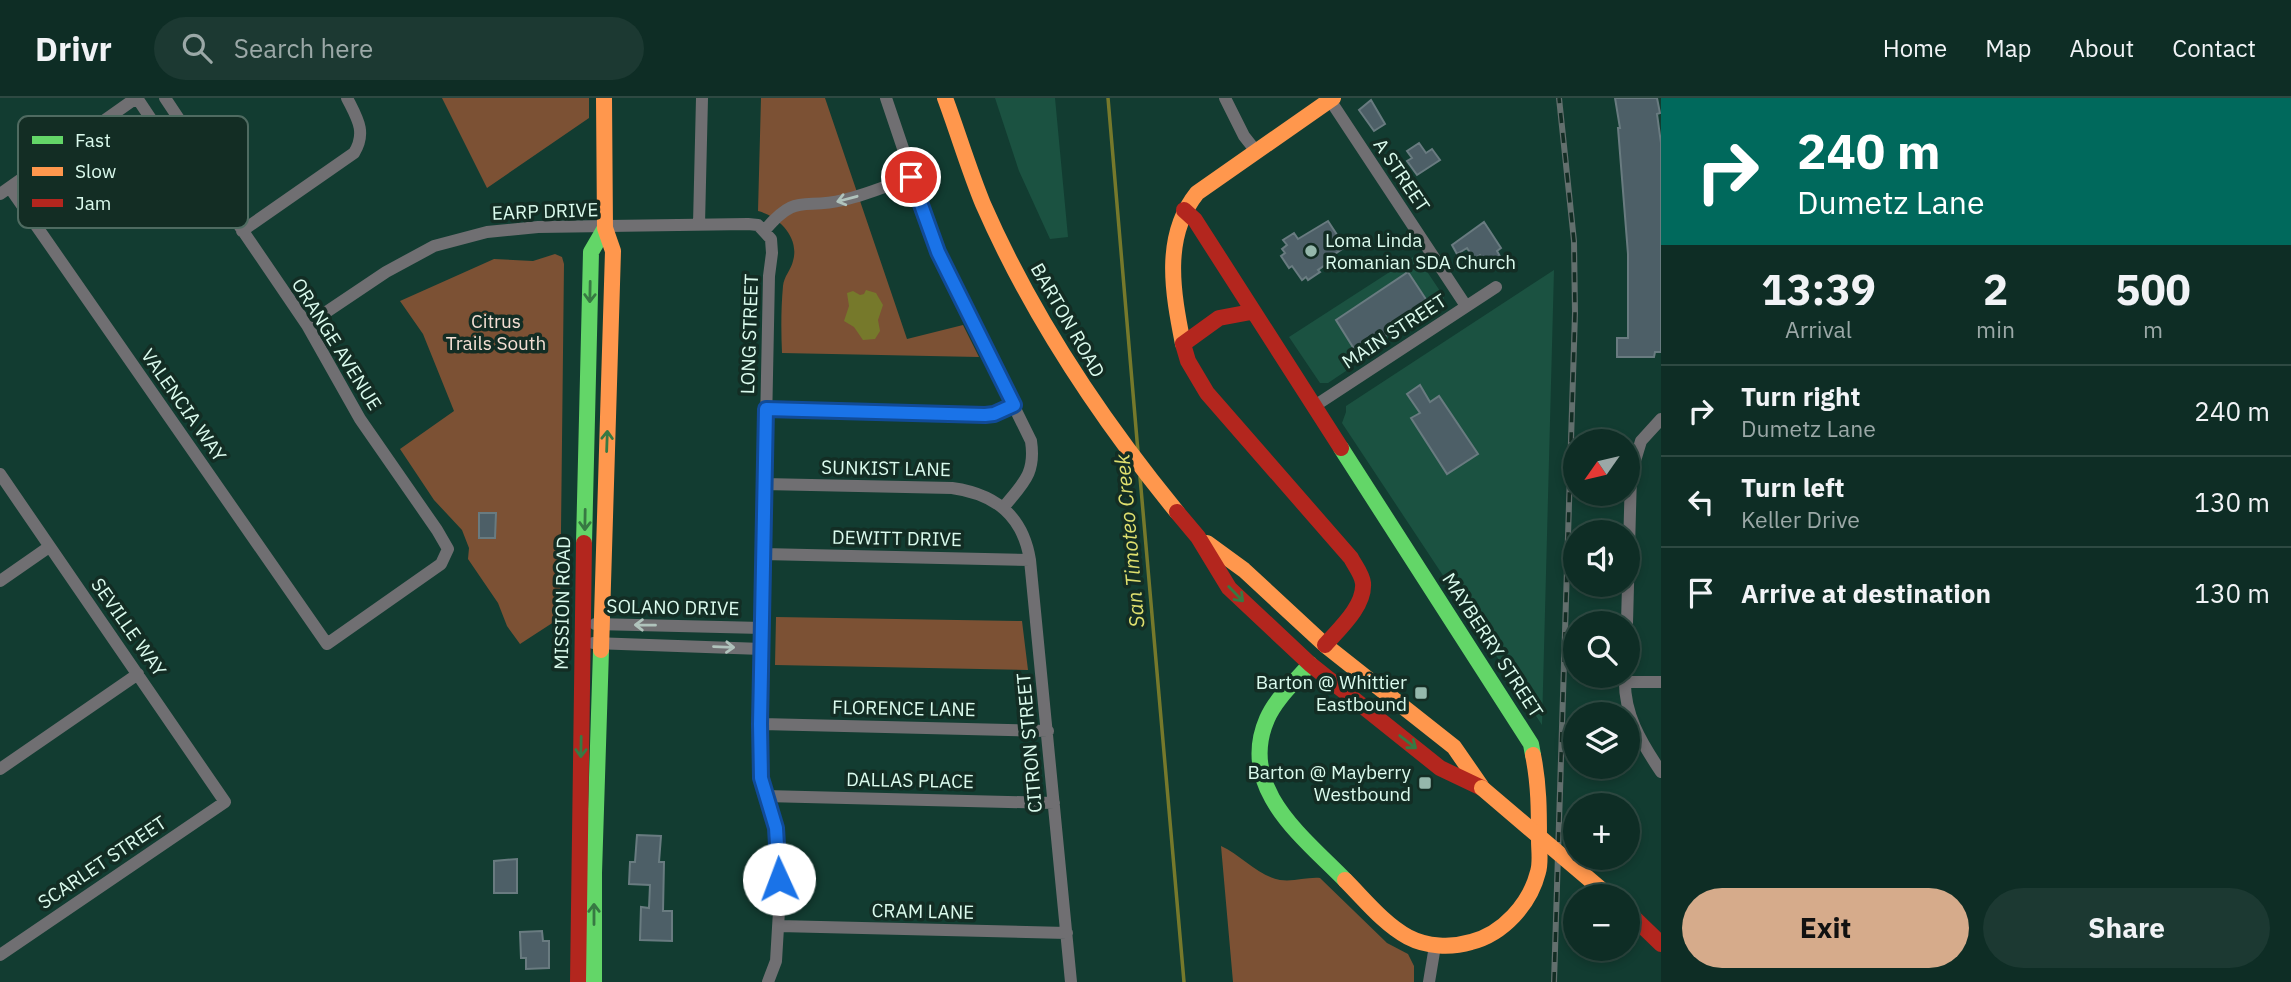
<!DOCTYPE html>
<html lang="en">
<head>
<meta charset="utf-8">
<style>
  :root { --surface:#0e2d25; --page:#1c3932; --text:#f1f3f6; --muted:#9ba8a7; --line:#2e4942; --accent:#d6ab8b }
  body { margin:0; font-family:"IBM Plex Sans",sans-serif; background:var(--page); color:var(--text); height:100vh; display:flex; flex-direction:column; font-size:26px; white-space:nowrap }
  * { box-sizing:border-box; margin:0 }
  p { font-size:23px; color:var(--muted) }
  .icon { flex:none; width:38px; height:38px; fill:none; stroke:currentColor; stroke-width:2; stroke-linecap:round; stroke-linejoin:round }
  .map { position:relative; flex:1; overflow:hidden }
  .panel { display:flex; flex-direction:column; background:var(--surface); width:630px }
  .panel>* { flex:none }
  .banner { background:#00695c; color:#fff; overflow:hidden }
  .needle { width:46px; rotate:236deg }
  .tools { position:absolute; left:1563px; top:331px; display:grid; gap:14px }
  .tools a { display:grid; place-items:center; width:77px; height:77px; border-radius:50%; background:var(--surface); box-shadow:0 4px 10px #0003,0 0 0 2px var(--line); font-size:35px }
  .pin { position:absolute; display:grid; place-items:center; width:60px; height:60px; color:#fff; margin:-30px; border:4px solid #fff; border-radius:50%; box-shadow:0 2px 7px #0007 }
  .me { position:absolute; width:77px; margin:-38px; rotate:358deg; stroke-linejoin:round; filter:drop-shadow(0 0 5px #0008) }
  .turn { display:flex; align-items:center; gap:24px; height:147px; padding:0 21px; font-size:32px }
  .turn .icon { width:91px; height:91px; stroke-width:2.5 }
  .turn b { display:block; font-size:49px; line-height:60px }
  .eta { display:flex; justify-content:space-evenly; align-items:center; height:119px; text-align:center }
  .eta b { font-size:42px; font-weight:700; line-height:49px }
  .button { display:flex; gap:14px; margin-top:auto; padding:14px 21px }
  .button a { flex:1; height:80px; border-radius:42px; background:var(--accent); color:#111; font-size:28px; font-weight:700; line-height:80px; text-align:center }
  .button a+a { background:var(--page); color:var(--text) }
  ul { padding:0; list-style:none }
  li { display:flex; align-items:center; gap:21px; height:91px; padding:0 21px; border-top:2px solid var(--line) }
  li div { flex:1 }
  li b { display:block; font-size:26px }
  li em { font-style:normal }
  header { display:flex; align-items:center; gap:42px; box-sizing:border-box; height:98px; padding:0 35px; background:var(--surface); border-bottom:2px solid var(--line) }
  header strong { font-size:33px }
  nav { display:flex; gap:38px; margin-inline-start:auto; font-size:24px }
  .search { width:490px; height:63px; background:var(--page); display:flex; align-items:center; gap:18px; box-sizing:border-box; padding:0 24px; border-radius:38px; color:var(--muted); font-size:26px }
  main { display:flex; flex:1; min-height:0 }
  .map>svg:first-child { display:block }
  .built { fill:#1b5241 }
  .green { fill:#7c5134 }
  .water { fill:#76792b }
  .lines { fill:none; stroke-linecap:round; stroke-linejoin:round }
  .stream { stroke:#76792b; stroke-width:3.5 }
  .building { fill:#4d5f67; stroke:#697b80; stroke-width:2 }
  .street { stroke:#706f72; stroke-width:12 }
  .fast { stroke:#63d668; stroke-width:16 }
  .slow { stroke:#ff974d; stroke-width:16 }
  .jam { stroke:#b3261e; stroke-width:16 }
  .rail-casing { stroke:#626f6d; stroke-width:6 }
  .rail { stroke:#132d24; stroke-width:3.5; stroke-dasharray:10; stroke-linecap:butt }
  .slow-bridge { stroke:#ff974d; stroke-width:16 }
  .oneway { stroke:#b0c3bc }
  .oneway2 { stroke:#377943 }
  .route-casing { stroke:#114b97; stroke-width:18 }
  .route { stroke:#1a73e8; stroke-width:12 }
  .poi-dot { fill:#95b8ac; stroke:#132d24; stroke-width:2.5 }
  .labels { text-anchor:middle; stroke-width:7; stroke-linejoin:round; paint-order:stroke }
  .street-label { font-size:19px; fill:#dbfbee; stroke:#132d24 }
  .poi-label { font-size:19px; fill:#dbfbee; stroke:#132d24; text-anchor:end }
  .park-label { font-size:19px; fill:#f4dfd4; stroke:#132d24 }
  .water-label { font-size:21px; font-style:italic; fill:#dfdf6e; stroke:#132d24 }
  .key { fill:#132d24; stroke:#4f6b61; stroke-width:2 }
  .key-label { font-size:19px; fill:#dbfbee }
</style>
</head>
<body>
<header>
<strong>Drivr</strong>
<div class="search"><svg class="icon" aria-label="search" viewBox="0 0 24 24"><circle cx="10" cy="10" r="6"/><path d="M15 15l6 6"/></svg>Search here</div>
<nav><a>Home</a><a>Map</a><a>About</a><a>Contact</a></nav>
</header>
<main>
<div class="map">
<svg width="1661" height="884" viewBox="0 0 1661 884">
  <rect width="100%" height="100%" fill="#123c31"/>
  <path class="built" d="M995,0h60l13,139 -18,2 -31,-68z
    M1416,157l28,42 -1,9 -115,77h-8l-31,-46z
    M1554,172l-12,455 -200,-302 4,-11v-6z"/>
  <path class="green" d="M442,0h147v20l-102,70z
    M761,0h64l82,241 56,-14 16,32 -197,-4c-1,-22 -1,-45 1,-67 1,-10 8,-16 10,-25 7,-24 -15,-45 -35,-50z
    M555,156l7,3 2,7 -4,354 -40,26 -13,-18 -9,-23 -30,-44 1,-11 -7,-18 -28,-30 -34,-51 54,-38 -31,-77 -23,-33 94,-42 39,2z
    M776,519l246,4 6,49 -253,-5z
    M1221,748c20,9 37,30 59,34 14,2 26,-3 40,-2l67,65 21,11 6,12v16h-181z"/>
  <path class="water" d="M866,192l10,3 7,12 -5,15 2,11 -5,8 -12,1 -9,-13 -10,-6 5,-15 -2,-13 6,-2 7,4 4,-1z"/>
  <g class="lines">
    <path class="stream" d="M1108,0l30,354
      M1140,379l44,505"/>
  </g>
  <path class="building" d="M1615,0h42l3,15 -3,1 4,29v209h-6l-1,5h-37v-19h11v-84l-10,-126h2z
    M1371,2l14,24 -11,7 -15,-21z
    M1419,45l7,10 6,-4 8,11 -23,15 -10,-14 5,-3 -5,-7z
    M1328,123l17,26 -13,9 2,3 -16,11 2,2 -12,8 -2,-3 -4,3 -10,-14 -3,2 -8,-12 4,-3 -3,-4 5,-4 -4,-5 11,-7 4,6z
    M1484,124l17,26 -4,3 4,7 -13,8 -8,-11 -6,4 -7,-11 -10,6 -5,-9z
    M1408,174l23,35 -47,30 -2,-2 -26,17 -20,-32z
    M1420,287l10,17 9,-6 39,58 -31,20 -36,-56 9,-5 -13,-19z
    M479,415h17l-1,25h-16z
    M637,737l24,1 -2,26h5l-1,49h9v30l-32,-1 1,-33 8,1 1,-23 -21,-1 1,-22h5z
    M517,761v34h-23v-32z
    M542,833l1,10h6v27l-23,1v-11h-5l-1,-26z"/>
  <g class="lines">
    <path class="street" d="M137,0l24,36 32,25
      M886,0l52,154 93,189c5,33 -8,42 -28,67
      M1225,0l19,38 11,14
      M1330,2l136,206
      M10,90l317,456 114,-80 7,-15 -11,-19 -77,-111 -53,-94 -113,-166 -11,-34 -18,-27
      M0,96l136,-96
      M699,126l3,-126
      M765,132c32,-38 38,-20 78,-30 23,-5 46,-15 68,-23
      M242,133l112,-78c13,-21 3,-35 -7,-55
      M307,227l79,-53 48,-26 53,-14 51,-5 210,-3 10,1 13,14 1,14 -3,23 -9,448 1,54 15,50 4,66 -4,67 -8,21
      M1313,309l183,-120
      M766,311l219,6 9,-1 20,-9
      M0,376l225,328 -225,153
      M764,386l188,4c44,6 71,28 78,72l41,422
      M763,456l267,6
      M0,483l49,-34
      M1627,525l4,-149 10,-33 20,-22
      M595,526l167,4
      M593,545l169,6
      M1625,578c-2,37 16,66 36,96
      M1625,584h36
      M760,626l288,7
      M0,671l138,-95
      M765,698l289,7
      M779,828l288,7
      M1429,884l6,-36"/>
    <path class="fast" d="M1341,350l190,296 2,11
      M584,445l7,-291 14,-24
      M1310,566c-14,17 -34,34 -43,55 -30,69 36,118 78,161
      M594,884v-109l7,-223"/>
    <path class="slow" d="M945,0c13,35 24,72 38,106 49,112 117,214 194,308
      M1183,246c-10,-51 -21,-107 14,-151l136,-95
      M1207,445l37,27 81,75 129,102 27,39
      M601,552l12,-399 -8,-23 -1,-130
      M1345,782c20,20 39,44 63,57 19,10 43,11 63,5 32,-8 59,-38 67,-70 3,-10 1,-21 1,-32 0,-28 0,-56 -6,-85"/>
    <path class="jam" d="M1184,112l11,10 146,228
      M1251,214l-32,6 -36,26 5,17 19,32 144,165c4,8 11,16 12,25 2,23 -24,46 -38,62
      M1177,414l21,25 31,51 81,76 130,104 42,20
      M1628,814l33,32
      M578,884l6,-439"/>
    <g class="rail-casing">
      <path id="rail" d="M1554,884l21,-669 -1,-72 -15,-143"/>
    </g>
    <use href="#rail" class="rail"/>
    <path class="slow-bridge" d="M1482,690l127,108"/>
  </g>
  <defs><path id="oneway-shaft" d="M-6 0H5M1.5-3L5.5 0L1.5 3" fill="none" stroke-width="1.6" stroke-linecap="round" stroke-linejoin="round" transform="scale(1.75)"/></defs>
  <g class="oneway">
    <use href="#oneway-shaft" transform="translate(847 101) rotate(165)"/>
    <use href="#oneway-shaft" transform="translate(645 527) rotate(-179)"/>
    <use href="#oneway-shaft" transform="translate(724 549) rotate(2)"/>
  </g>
  <g class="oneway2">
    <use href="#oneway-shaft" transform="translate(590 194) rotate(91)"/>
    <use href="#oneway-shaft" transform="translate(607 343) rotate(-88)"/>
    <use href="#oneway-shaft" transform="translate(585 422) rotate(91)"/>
    <use href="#oneway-shaft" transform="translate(1236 496) rotate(46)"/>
    <use href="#oneway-shaft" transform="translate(1408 644) rotate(38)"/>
    <use href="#oneway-shaft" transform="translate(581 649) rotate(91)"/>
    <use href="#oneway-shaft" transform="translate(594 816) rotate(-90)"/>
  </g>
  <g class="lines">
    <g class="route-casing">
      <path id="route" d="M779,781l-3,-51 -15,-50 -1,-54 6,-315 219,6 9,-1 20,-9 -76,-153 -27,-75"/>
    </g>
    <use href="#route" class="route"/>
  </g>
  <g class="poi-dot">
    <circle cx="1311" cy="153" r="7"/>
    <rect x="1414" y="588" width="14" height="14" rx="3.5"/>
    <rect x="1418" y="678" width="14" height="14" rx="3.5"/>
  </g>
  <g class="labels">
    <g class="street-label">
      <text transform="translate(1402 77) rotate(56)" y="7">A STREET</text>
      <text transform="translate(545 113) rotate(-2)" y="7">EARP DRIVE</text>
      <text transform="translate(1068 222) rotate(60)" y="7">BARTON ROAD</text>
      <text transform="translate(1394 233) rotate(-33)" y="7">MAIN STREET</text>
      <text transform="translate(749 236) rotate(-88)" y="7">LONG STREET</text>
      <text transform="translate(337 246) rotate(58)" y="7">ORANGE AVENUE</text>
      <text transform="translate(184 307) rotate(55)" y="7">VALENCIA WAY</text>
      <text transform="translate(886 370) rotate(1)" y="7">SUNKIST LANE</text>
      <text transform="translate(897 440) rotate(1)" y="7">DEWITT DRIVE</text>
      <text transform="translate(562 505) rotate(-89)" y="7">MISSION ROAD</text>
      <text transform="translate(673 509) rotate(1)" y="7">SOLANO DRIVE</text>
      <text transform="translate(129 529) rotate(55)" y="7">SEVILLE WAY</text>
      <text transform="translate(1493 547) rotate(57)" y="7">MAYBERRY STREET</text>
      <text transform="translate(904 610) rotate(1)" y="7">FLORENCE LANE</text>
      <text transform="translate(1029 645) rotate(-95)" y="7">CITRON STREET</text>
      <text transform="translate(910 682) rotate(1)" y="7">DALLAS PLACE</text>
      <text transform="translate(102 764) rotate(-34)" y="7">SCARLET STREET</text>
      <text transform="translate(923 813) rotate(1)" y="7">CRAM LANE</text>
    </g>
    <g class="poi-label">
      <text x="1325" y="149" text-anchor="start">Loma Linda<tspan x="1325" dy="22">Romanian SDA Church</tspan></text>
      <text x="1407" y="591">Barton @ Whittier<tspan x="1407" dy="22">Eastbound</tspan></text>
      <text x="1411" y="681">Barton @ Mayberry<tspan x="1411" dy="22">Westbound</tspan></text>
    </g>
    <g class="park-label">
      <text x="496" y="230">Citrus<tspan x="496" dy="22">Trails South</tspan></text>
    </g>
    <g class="water-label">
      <text transform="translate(1130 443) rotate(-95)" y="7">San Timoteo Creek</text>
    </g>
  </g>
  <rect x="18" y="18" width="230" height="112" rx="10" class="key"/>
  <rect x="32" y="38" width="31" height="8" fill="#63d668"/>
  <rect x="32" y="69" width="31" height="9" fill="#ff974d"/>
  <rect x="32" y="101" width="31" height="8" fill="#b3261e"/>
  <g class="key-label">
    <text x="75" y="49">Fast</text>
    <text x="75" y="80">Slow</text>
    <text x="75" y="112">Jam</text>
  </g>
</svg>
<div class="tools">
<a><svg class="needle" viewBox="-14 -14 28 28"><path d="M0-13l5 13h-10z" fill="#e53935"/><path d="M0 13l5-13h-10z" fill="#9ba8a7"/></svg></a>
<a><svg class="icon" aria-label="sound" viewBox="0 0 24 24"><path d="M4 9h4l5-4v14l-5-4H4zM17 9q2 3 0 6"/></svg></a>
<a><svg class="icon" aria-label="search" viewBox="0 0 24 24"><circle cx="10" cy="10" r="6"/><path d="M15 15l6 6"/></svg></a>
<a><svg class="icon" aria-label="layers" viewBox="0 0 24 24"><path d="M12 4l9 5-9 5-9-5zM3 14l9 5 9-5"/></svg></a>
<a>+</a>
<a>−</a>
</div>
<div class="pin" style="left:911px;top:79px;background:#d93025"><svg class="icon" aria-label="arrive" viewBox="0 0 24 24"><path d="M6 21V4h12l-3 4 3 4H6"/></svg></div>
<svg class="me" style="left:779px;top:781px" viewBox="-20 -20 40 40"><circle r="19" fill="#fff"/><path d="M0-13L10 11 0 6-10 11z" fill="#1a73e8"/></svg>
</div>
<section class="panel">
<div class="banner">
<div class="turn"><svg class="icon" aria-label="right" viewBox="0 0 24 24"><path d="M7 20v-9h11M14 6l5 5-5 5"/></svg><div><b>240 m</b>Dumetz Lane</div></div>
</div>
<div class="eta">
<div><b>13:39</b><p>Arrival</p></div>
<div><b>2</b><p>min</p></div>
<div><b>500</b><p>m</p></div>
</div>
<ul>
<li><svg class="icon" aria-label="right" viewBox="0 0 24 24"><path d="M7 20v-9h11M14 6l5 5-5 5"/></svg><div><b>Turn right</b><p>Dumetz Lane</p></div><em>240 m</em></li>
<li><svg class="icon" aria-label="left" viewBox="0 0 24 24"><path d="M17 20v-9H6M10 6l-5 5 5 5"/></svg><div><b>Turn left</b><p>Keller Drive</p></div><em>130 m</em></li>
<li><svg class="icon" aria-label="arrive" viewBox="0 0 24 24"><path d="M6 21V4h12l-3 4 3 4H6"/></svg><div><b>Arrive at destination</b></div><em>130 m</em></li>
</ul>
<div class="button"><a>Exit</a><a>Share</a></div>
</section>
</main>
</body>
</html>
